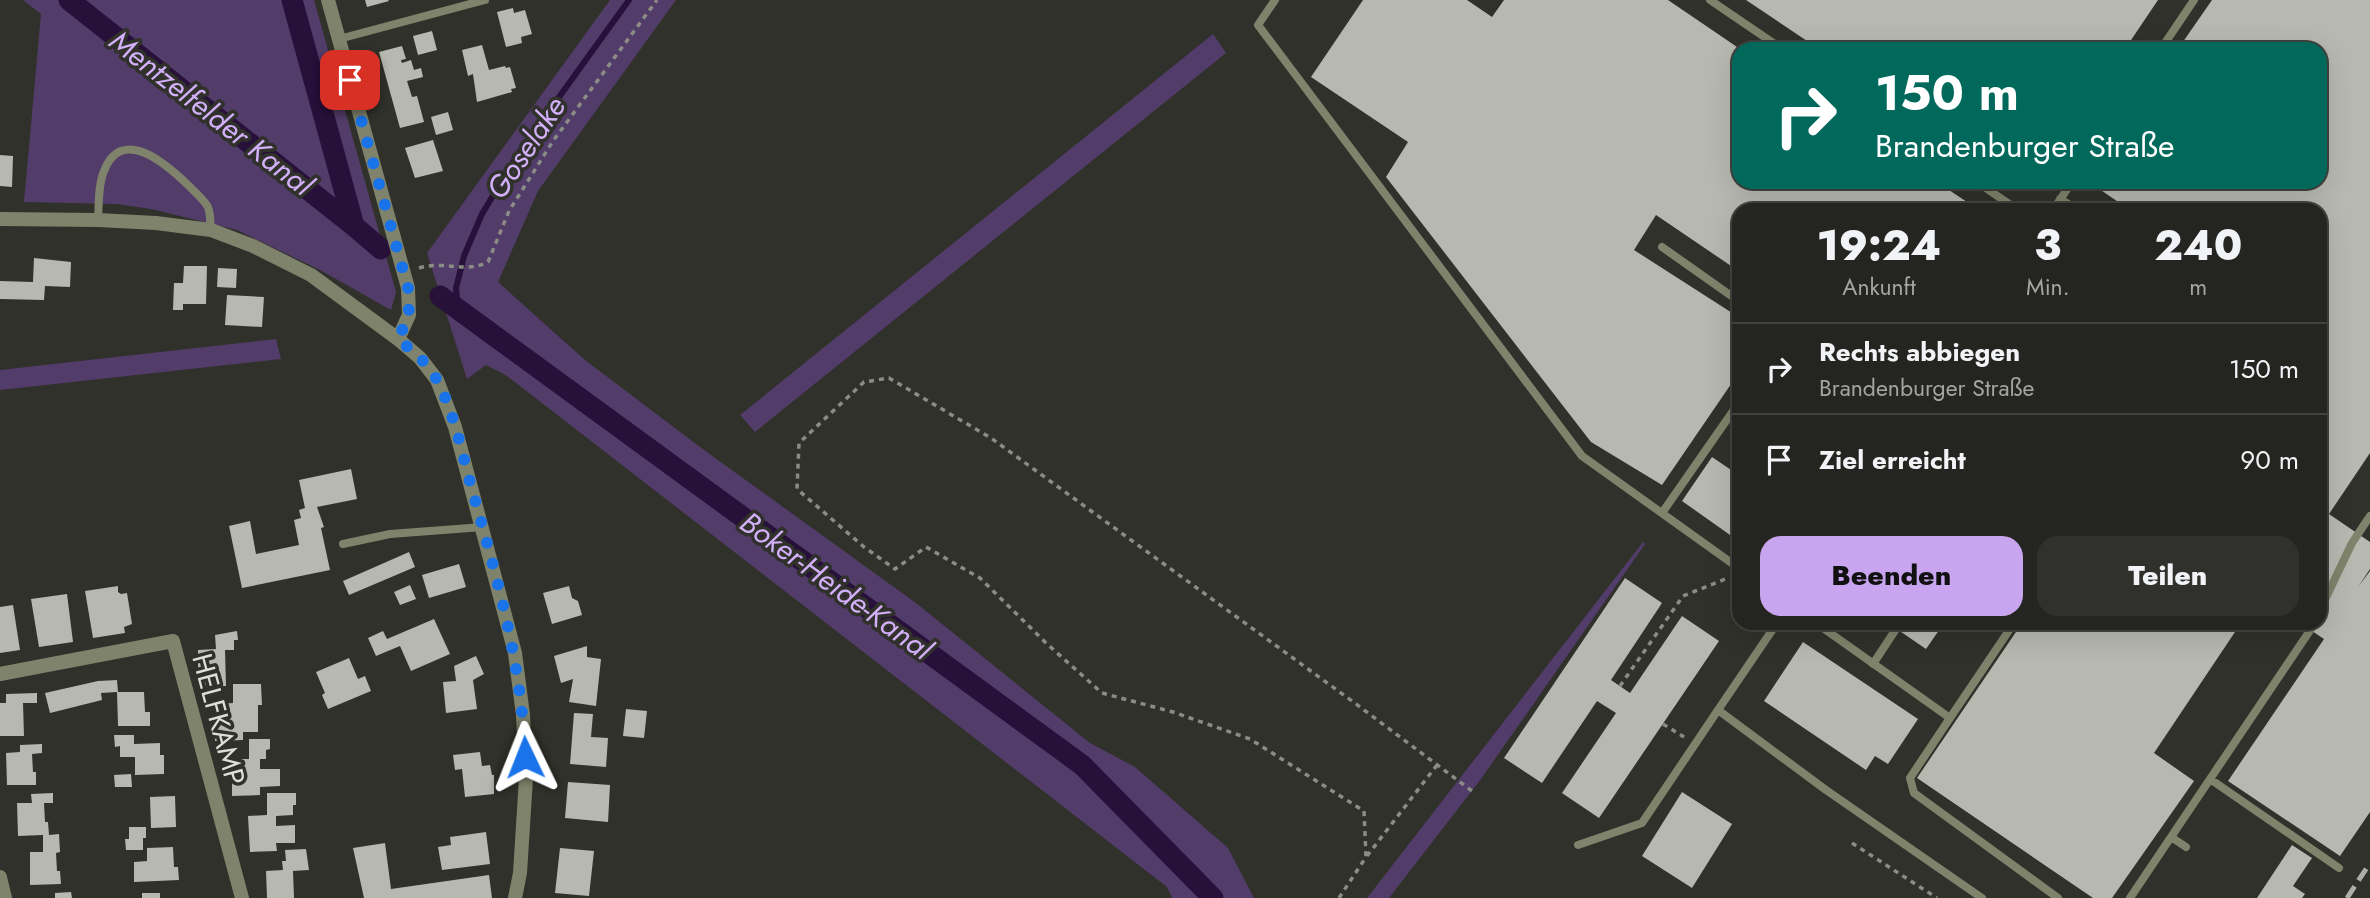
<!DOCTYPE html>
<html lang="de">
<head>
<meta charset="utf-8">
<style>
  :root { --surface:#242520; --page:#30312d; --text:#f1f3f6; --muted:#a3a5a5; --line:#41423e; --accent:#c8a5ee }
  body { margin:0; font-family:Jost,sans-serif; background:var(--page); color:var(--text); height:100vh; display:flex; flex-direction:column; font-size:26px; white-space:nowrap }
  * { box-sizing:border-box; margin:0 }
  p { font-size:23px; color:var(--muted) }
  .icon { flex:none; width:38px; height:38px; fill:none; stroke:currentColor; stroke-width:2; stroke-linecap:round; stroke-linejoin:round }
  .map { position:relative; flex:1; overflow:hidden }
  .sheet { position:absolute; left:1732px; top:203px; width:595px; height:427px; display:flex; flex-direction:column; background:var(--surface); border-radius:21px; box-shadow:0 7px 28px #0002,0 0 0 2px var(--line) }
  .sheet>* { flex:none }
  .guide { position:absolute; left:1732px; top:42px; width:595px; height:147px; border-radius:21px; box-shadow:0 7px 28px #0002,0 0 0 2px var(--line); background:#00695c; color:#fff; overflow:hidden }
  .pin { position:absolute; display:grid; place-items:center; width:60px; height:60px; color:#fff; margin:-30px; border-radius:14px; box-shadow:0 4px 10px #0006 }
  .me { position:absolute; width:77px; margin:-38px; rotate:358deg; stroke-linejoin:round; filter:drop-shadow(0 0 5px #0008) }
  .turn { display:flex; align-items:center; gap:24px; height:147px; padding:0 28px; font-size:32px }
  .turn .icon { width:91px; height:91px; stroke-width:2.5 }
  .turn b { display:block; font-size:49px; line-height:60px }
  .eta { display:flex; justify-content:space-evenly; align-items:center; height:119px; text-align:center }
  .eta b { font-size:42px; font-weight:800; line-height:49px }
  .button { display:flex; gap:14px; margin-top:auto; padding:14px 28px }
  .button a { flex:1; height:80px; border-radius:21px; background:var(--accent); color:#111; font-size:28px; font-weight:800; line-height:80px; text-align:center }
  .button a+a { background:var(--page); color:var(--text) }
  ul { padding:0; list-style:none }
  li { display:flex; align-items:center; gap:21px; height:91px; padding:0 28px; border-top:2px solid var(--line) }
  li div { flex:1 }
  li b { display:block; font-size:26px }
  li em { font-style:normal }
  .map>svg:first-child { display:block }
  .green { fill:#523c69 }
  .lines { fill:none; stroke-linecap:round; stroke-linejoin:round }
  .stream { stroke:#27103a; stroke-width:6 }
  .canal { stroke:#27103a; stroke-width:21 }
  .building { fill:#b7b8b0 }
  .path { stroke:#8b8c86; stroke-width:3.5; stroke-dasharray:5 5; stroke-linecap:butt }
  .lane { stroke:#7f836b; stroke-width:8 }
  .street { stroke:#7f836b; stroke-width:14 }
  .rail { stroke:#adaea8; stroke-width:5; stroke-dasharray:14 7; stroke-linecap:butt }
  .route { stroke:#1a73e8; stroke-width:12; stroke-dasharray:0 21.6 }
  .labels { text-anchor:middle; stroke-width:7; stroke-linejoin:round; paint-order:stroke }
  .street-label { font-size:28px; fill:#dedfda; stroke:#30312a }
  .water-label { font-size:30px; font-style:italic; fill:#d2aff9; stroke:#30312a }
</style>
</head>
<body>
<div class="map">
<svg width="2370" height="898" viewBox="0 0 2370 898">
  <rect width="100%" height="100%" fill="#30312a"/>
  <path class="green" d="M23,0h291l82,292 -5,18 -69,-39 -85,-41 -86,-21 -34,-5 -93,-2 17,-188z
    M610,0h66l-138,191 -40,91 87,78 115,87 216,156 174,140 45,24 93,81 26,50h-82l-5,-11 -660,-511 -21,-11 -19,14 -40,-126z
    M1213,34l13,19 -471,379 -15,-17z
    M276,339l5,20 -281,31v-20z
    M1643,542l2,2 -164,235 -92,119h-22z"/>
  <g class="lines">
    <path class="stream" d="M458,310l-2,-22 8,-32 18,-42 36,-60 111,-154"/>
    <path class="canal" d="M69,0l285,226
      M292,0l62,226 27,23
      M440,296l642,469 131,133"/>
  </g>
  <path class="building" d="M365,0h23l1,1 -22,6z
    M1363,0h104l25,17 12,-17h164l72,49v133h197l42,28h-239v62l-84,-57 -22,35 106,68v53l-78,114 -71,-43 -205,-265 22,-35 -97,-65z
    M1746,0h412l-33,49h-306z
    M2212,0h158v453l-41,61 41,28v27l-12,18 12,-16v241l-30,44 -112,-75 96,-142 -24,-16h20v-413h-190l-41,-28h231v-133h-142z
    M513,8l1,5 11,-3 7,24 -11,3 1,6 -16,4 -9,-35z
    M432,31l5,19 -19,5 -5,-19z
    M482,45l7,25 16,-4 1,2 4,-1 6,21 -5,1 1,3 -35,10 -4,-28 -5,2 -6,-26z
    M402,46l4,13 -5,1 1,3 9,-3 3,10 7,-2 2,9 -16,4 5,16 5,-1 7,26 -24,6 -21,-76z
    M448,112l5,18 -17,5 -5,-18z
    M433,140l10,31 -28,7 -10,-30z
    M0,155l13,1 -1,31 -12,-1z
    M2016,182h19l-6,9z
    M34,258l37,4 -1,25 -25,-1 -1,14 -44,-1v-18l33,1z
    M184,266h23l-1,38h-23v6h-10l1,-27h9z
    M218,268l19,1 -1,19 -19,-1z
    M227,295l37,2 -2,30 -37,-2z
    M1712,457l28,19v66l-58,-41z
    M351,469l6,30 -40,8 7,20 -3,1 9,42 -88,18 -13,-62 21,-5 6,33 43,-9 -5,-25 7,-2 -2,-8 6,-2 -6,-28z
    M409,552l6,15 -66,28 -6,-14z
    M459,564l7,23 -37,11 -7,-23z
    M1625,578l37,25 -51,77 19,13 52,-77 37,25 -120,177 -37,-25 54,-80 -19,-12 -55,82 -38,-25z
    M410,585l6,14 -16,6 -6,-13z
    M118,586v6l3,2 6,-1 5,31 -8,3 1,6 -32,5 -8,-47z
    M569,586l3,12 6,3 4,14 -30,9 -9,-31z
    M67,594l6,48 -34,5 -8,-48z
    M13,605l7,45 -20,3v-46z
    M434,619l16,35 -39,17 -11,-25 -24,10 -8,-18 15,-7 4,8z
    M1888,623h56l-18,26z
    M2022,623h219l-87,130 40,28 -82,117h-19l-176,-120z
    M237,631l1,9h-4v10h-9l1,36h-28v-36l18,-1 -1,-14z
    M1803,642l115,77 -30,45 -13,-8 -9,14 -102,-69z
    M587,646v11l14,2 -5,47 -27,-4 4,-23 -12,4 -7,-27z
    M476,656l8,18 -11,6 4,29 -31,4 -3,-31 13,-1 -2,-15z
    M349,658l9,21 7,-3 6,15 -43,18 -6,-14 3,-2 -9,-21z
    M117,680l1,12h26l1,20h5v14h-32l-1,-34 -16,1 1,7 -52,13 -5,-20 53,-12z
    M233,684h28l1,21h-4v27h-15v8l-28,1 -1,-37 19,-1z
    M37,693v10h-14l1,33h-24v-33h6v-9z
    M626,709l21,2 -3,27 -21,-2z
    M574,713l19,1 -2,23 17,1 -2,29 -36,-3z
    M114,735h20v9l26,-1v12h4v19l-29,1v-18h-15v-11l-5,1z
    M249,739h21v10l-4,1v9h-6v10h20v17l-20,1v8l-28,1v-37h17z
    M42,744v9l-10,1 1,18h3v13h-29l-1,-32 14,-1v-7z
    M480,752l2,14 8,-1 2,10h2v19l-29,3 -3,-28 -7,1 -2,-15z
    M131,774l1,13h-17l-1,-12z
    M568,782l42,3 -2,37 -43,-4z
    M1682,792l50,32 -40,64 -50,-32z
    M53,793v10h-9l1,19h3l1,13 10,-1 1,18 -4,1 1,18h3l1,13 -31,1v-33h13v-17l-25,1 -1,-33h15l-1,-9z
    M267,793h29v12h-3v10l-17,1v10l19,-1v18h-19l1,8 -27,1 -2,-36 19,-1z
    M175,796l1,31 -25,1 -1,-31z
    M129,827h17v11h-3v12h-17l-1,-11h4z
    M486,832l4,32 -48,6 -4,-23 13,-2 -1,-8z
    M385,843l6,46 98,-14 3,23h-128l-11,-50z
    M2292,845l20,13 -19,28 12,8 -3,4h-45z
    M173,847l1,20h4l1,13 -45,2v-20l13,-1v-13z
    M560,848l34,3 -5,45 -34,-3z
    M306,849l3,21 -16,1 1,27h-27l-1,-27 17,-1 -1,-9h4l-1,-11z
    M71,892l1,6h-17v-5z
    M142,893h18v5h-18z"/>
  <g class="lines">
    <path class="path" d="M419,268c28,-8 45,6 69,-6l21,-51 44,-70 104,-141
      M1620,686l63,-90 45,-18
      M1663,724l21,13
      M1852,843l85,55
      M1367,856l70,-91
      M1339,898l27,-41 -2,-46 -114,-72 -77,-27 -71,-19 -56,-50 -66,-65 -54,-31 -31,22 -31,-22 -67,-58 2,-46 65,-61 25,-4 102,60 361,263 120,90"/>
    <path class="lane" d="M1275,0l-17,25 324,431 158,113
      M1710,0l72,49
      M339,39l146,-39
      M2161,49l33,-49
      M1977,182l41,28
      M2060,199l18,11
      M2053,210l19,-28
      M98,220c1,-16 0,-35 6,-49 18,-46 62,-7 83,13 6,6 14,13 19,20 5,6 4,18 5,26
      M1662,247l78,55
      M1662,513l78,-112
      M343,544l47,-10 93,-7
      M2320,610l32,-67 18,-27
      M1777,623l-59,87 108,80 156,108
      M1816,623l134,95 -40,60 4,15 144,105
      M1873,664l23,-35
      M1950,718l64,-95
      M2210,779l129,89
      M2171,837l15,10
      M1578,845l64,-22 76,-113
      M2130,898l185,-275"/>
    <path class="street" d="M328,0l80,288 1,27 -11,24
      M0,219l98,1 58,3 55,7 42,16 58,29 87,64 22,19 17,22 18,47 60,226 8,62 3,63 -6,95 -5,25
      M0,674l173,-33 69,257
      M0,877l5,21"/>
    <path class="rail" d="M2347,898l23,-35"/>
  </g>
  <g class="lines">
    <path class="route" d="M350,80l58,208 1,27 -11,24c15,12 31,25 40,43 17,33 24,72 34,107 25,89 50,175 53,268"/>
  </g>
  <g class="labels">
    <g class="street-label">
      <text transform="translate(219 719) rotate(75)" y="10">HELFKAMP</text>
    </g>
    <g class="water-label">
      <text transform="translate(211 113) rotate(38)" y="10">Mentzelfelder Kanal</text>
      <text transform="translate(526 148) rotate(-56)" y="10">Goselake</text>
      <text transform="translate(836 586) rotate(36)" y="10">Boker-Heide-Kanal</text>
    </g>
  </g>
</svg>
<div class="pin" style="left:350px;top:80px;background:#d93025"><svg class="icon" aria-label="arrive" viewBox="0 0 24 24"><path d="M6 21V4h12l-3 4 3 4H6"/></svg></div>
<svg class="me" style="left:525px;top:757px" viewBox="-20 -20 40 40"><path d="M0-17L14 15 0 8-14 15z" fill="#1a73e8" stroke="#fff" stroke-width="4"/></svg>
<div class="guide">
<div class="turn"><svg class="icon" aria-label="right" viewBox="0 0 24 24"><path d="M7 20v-9h11M14 6l5 5-5 5"/></svg><div><b>150 m</b>Brandenburger Straße</div></div>
</div>
<section class="sheet">
<div class="eta">
<div><b>19:24</b><p>Ankunft</p></div>
<div><b>3</b><p>Min.</p></div>
<div><b>240</b><p>m</p></div>
</div>
<ul>
<li><svg class="icon" aria-label="right" viewBox="0 0 24 24"><path d="M7 20v-9h11M14 6l5 5-5 5"/></svg><div><b>Rechts abbiegen</b><p>Brandenburger Straße</p></div><em>150 m</em></li>
<li><svg class="icon" aria-label="arrive" viewBox="0 0 24 24"><path d="M6 21V4h12l-3 4 3 4H6"/></svg><div><b>Ziel erreicht</b></div><em>90 m</em></li>
</ul>
<div class="button"><a>Beenden</a><a>Teilen</a></div>
</section>
</div>
</body>
</html>
